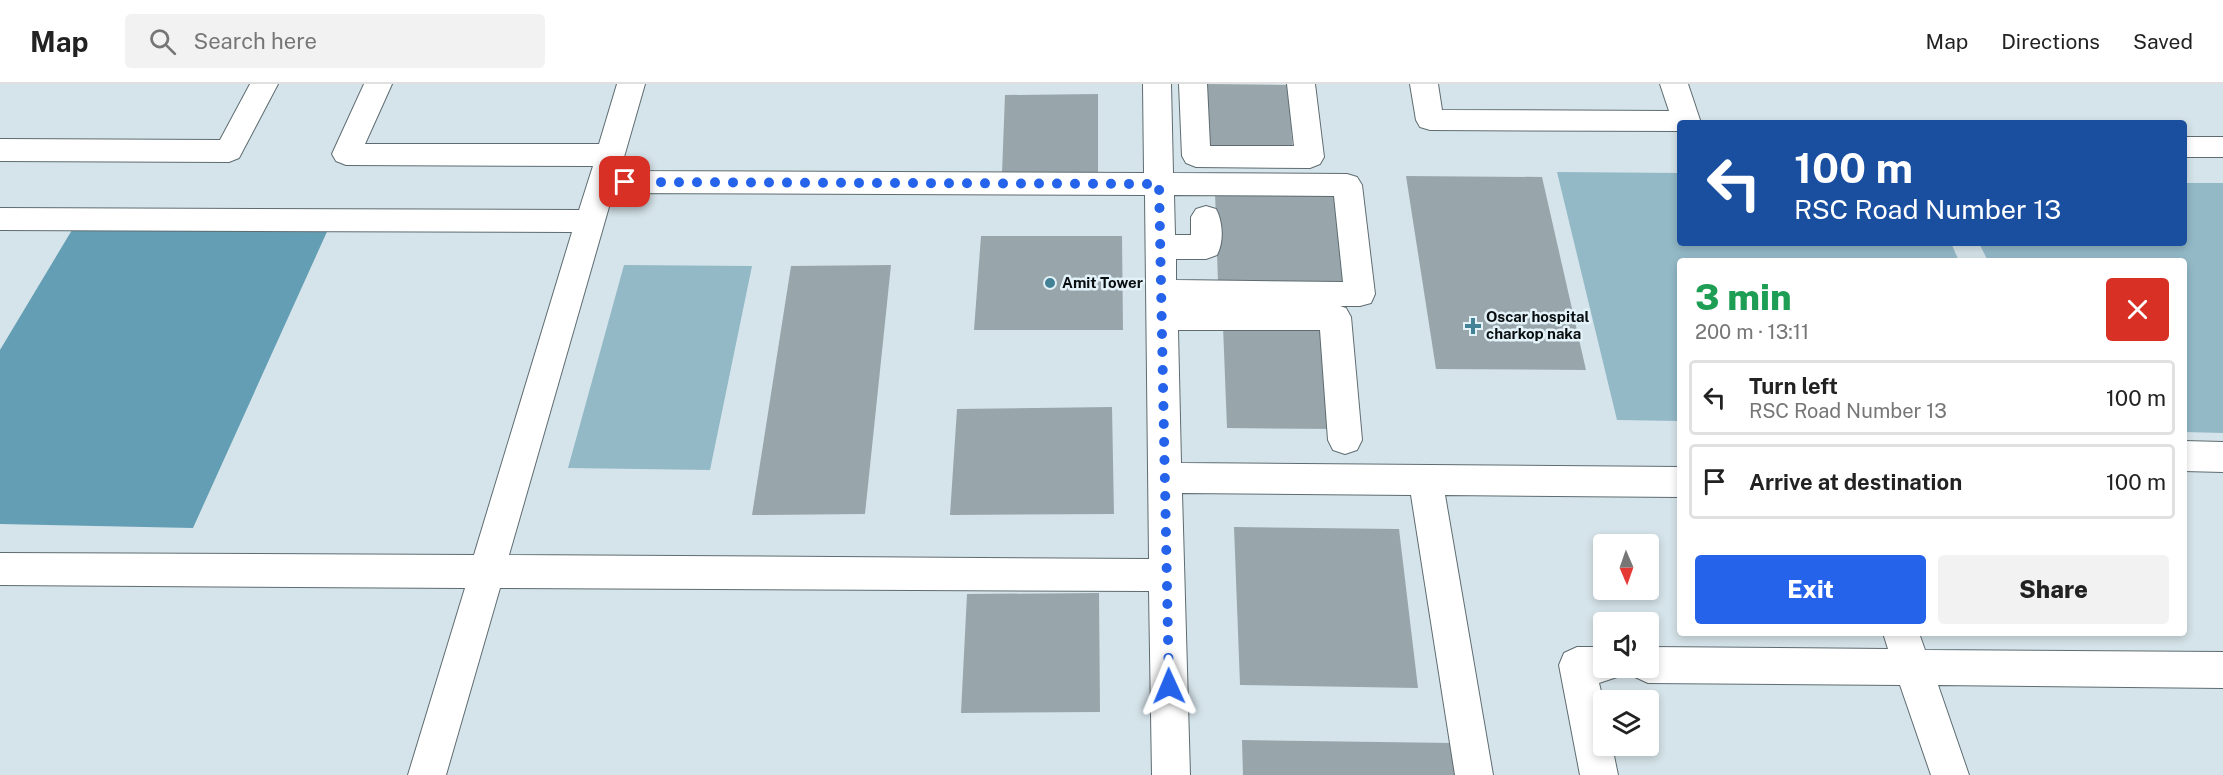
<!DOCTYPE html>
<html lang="en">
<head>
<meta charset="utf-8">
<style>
  :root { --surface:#fff; --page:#f2f2f2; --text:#222; --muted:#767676; --line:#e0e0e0; --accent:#2563eb }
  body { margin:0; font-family:"Public Sans",sans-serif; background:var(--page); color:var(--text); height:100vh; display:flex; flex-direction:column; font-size:22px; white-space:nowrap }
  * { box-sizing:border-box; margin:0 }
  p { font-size:20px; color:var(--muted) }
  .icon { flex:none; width:33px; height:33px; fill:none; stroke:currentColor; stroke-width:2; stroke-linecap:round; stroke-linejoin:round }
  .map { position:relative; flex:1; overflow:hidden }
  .panel { position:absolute; left:1677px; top:174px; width:510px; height:378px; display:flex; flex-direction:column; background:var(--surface); border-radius:6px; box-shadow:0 3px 9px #0003 }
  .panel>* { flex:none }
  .hud { position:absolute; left:1677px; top:36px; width:510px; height:126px; border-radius:6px; box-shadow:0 3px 9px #0003; background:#1a4fa0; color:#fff; overflow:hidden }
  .needle { width:39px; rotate:178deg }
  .buttons { position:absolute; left:1593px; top:450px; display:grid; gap:12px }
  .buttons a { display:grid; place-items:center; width:66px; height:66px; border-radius:6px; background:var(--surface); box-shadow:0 3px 9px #0003; font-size:30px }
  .pin { position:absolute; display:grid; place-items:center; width:51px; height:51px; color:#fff; margin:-26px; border-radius:12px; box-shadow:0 3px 9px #0006 }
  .me { position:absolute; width:66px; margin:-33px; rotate:359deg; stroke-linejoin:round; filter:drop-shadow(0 0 4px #0008) }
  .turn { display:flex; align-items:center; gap:21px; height:126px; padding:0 18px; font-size:27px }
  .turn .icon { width:78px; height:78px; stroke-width:2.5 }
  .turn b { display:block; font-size:42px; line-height:51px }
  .round { display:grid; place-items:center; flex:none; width:63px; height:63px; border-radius:6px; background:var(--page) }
  .head { display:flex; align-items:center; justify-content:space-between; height:102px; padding:0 18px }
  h1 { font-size:36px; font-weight:800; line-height:45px; color:#1e9e55 }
  .action { display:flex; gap:12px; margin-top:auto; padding:12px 18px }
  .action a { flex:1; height:69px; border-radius:6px; background:var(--accent); color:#fff; font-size:24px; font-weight:800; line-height:69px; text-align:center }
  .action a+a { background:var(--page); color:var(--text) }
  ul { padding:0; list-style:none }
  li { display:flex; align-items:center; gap:18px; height:75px; margin:0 12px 9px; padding:0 6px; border:3px solid var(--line); border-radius:6px }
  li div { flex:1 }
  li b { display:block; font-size:22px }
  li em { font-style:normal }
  header { display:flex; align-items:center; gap:36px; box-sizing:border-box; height:84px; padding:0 30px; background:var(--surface); border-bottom:2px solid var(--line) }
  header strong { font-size:28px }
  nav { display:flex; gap:33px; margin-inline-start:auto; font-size:21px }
  .search { width:420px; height:54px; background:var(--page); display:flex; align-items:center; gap:15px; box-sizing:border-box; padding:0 21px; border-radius:6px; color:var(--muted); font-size:22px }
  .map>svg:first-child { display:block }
  .green { fill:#93b9c7 }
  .water { fill:#649eb4 }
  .building { fill:#98a6ac }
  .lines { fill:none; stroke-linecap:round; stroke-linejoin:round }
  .minor-casing { stroke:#5e6c71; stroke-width:2 }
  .minor { fill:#fff; fill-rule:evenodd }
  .route { stroke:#2563eb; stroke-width:10; stroke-dasharray:0 18 }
  .poi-dot { fill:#438196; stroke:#e2f2f8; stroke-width:2 }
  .labels { text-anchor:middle; stroke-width:5; stroke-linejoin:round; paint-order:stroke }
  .poi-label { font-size:15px; font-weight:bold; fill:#090e10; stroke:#e2f2f8; text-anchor:start }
</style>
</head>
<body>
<header>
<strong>Map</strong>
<div class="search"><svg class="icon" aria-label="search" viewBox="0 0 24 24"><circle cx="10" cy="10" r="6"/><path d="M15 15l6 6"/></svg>Search here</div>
<nav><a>Map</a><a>Directions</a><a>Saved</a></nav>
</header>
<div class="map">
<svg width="2223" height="691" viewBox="0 0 2223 691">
  <rect width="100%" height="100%" fill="#d5e4ea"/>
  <path class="green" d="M1557,88l123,1v70h271l8,18h-279v160l-63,-1z
    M2184,99h39v250l-39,-1v-171h-196l-9,-18h205z
    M624,181l128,1 -42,204 -142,-2z"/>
  <path class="water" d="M84,126l251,4 -142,314 -193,-4v-174z"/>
  <path class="building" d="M1207,0l81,1 5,68h-84z
    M1098,10v78l-96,1 3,-78z
    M1406,92l136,1 44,193 -150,-1z
    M1215,108l122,1 9,90 -128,-1z
    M981,152h141l1,94h-149z
    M891,181l-26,249 -113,1 39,-249z
    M1223,242l104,1 10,102 -110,-1z
    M1112,323l2,107 -164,1 7,-106z
    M1234,443l165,2 19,159 -178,-3z
    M1099,509l1,119 -139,1 6,-119z
    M1242,656l210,3 4,32h-213z"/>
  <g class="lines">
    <g class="minor-casing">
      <path id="minor" d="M250,0h28l-39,74 -10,4 -229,-1v-22l220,1z
        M364,0h28l-27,60h234l18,-60h28l-25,87 524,2 -1,-89h28l2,89 174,1 10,3 5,8 13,109 -4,9 -11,3h-20l6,2 5,9 11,123 -5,10 -12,4 -12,-4 -5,-10 -8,-110h-142l3,133 499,4v30l-235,-2 48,280h-38l-44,-280 -229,-2 8,282h-38l-3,-184 -649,-3 -54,187h-38l57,-187 -465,-3v-32l474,2 98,-323 -572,-2v-22l579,2 14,-44 -247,-1 -10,-4 -4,-7zM613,109l532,2 4,364 -640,-4zM1174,111l160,1 9,86 -167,-2v-21h30l11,-4c7,-13 6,-33 -1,-46l-10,-3 -10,3 -5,8v18h-16z
        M1179,0h28l3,62h84l-7,-62h28l9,73 -4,7 -10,4 -114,-1 -10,-4 -4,-7z
        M1410,0h28l4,26 227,1 -9,-27h28l13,39h-21v8l-250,-1 -10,-3 -4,-7z
        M2184,53h39v20h-39z
        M2184,357l39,1v30l-39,-1z
        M1883,549h36l6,17 298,2v36l-285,-3 31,90h-38l-31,-90 -252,-2 -13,-6 -4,-9h17v-21l240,2z
        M1577,563h27v21h17l-4,9 -18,6 5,21v42h8l6,29h-38l-21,-110 5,-12z"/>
    </g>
    <use href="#minor" class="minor"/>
  </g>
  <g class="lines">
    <path class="route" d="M625,98l534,2 10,502"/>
  </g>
  <g class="poi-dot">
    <circle cx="1050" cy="199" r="6"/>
    <path d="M1470 233h6v6h6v6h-6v6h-6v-6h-6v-6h6z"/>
  </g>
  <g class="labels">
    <g class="poi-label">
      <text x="1062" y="204">Amit Tower</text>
      <text x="1486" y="238">Oscar hospital<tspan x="1486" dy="17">charkop naka</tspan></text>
    </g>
  </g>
</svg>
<div class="buttons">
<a><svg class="needle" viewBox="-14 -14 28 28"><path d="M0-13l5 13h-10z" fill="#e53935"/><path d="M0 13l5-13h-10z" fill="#767676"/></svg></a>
<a><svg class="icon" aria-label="sound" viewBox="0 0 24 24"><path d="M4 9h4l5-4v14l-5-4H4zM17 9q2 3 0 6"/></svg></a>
<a><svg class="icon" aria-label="layers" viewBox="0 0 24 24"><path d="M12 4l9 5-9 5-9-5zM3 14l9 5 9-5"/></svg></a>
</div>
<div class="pin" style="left:625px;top:98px;background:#d93025"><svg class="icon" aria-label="arrive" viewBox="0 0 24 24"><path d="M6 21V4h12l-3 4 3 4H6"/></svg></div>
<svg class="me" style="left:1169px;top:602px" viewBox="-20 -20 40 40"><path d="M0-17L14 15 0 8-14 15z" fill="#2563eb" stroke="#fff" stroke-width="4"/></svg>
<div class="hud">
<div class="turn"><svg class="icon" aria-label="left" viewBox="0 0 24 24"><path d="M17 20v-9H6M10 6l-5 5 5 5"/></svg><div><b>100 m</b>RSC Road Number 13</div></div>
</div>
<section class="panel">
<div class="head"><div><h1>3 min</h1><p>200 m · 13:11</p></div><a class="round" style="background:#d93025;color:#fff"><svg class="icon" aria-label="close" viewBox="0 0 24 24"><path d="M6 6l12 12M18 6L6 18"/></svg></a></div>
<ul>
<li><svg class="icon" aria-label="left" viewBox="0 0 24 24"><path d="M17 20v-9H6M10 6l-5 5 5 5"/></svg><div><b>Turn left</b><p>RSC Road Number 13</p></div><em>100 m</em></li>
<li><svg class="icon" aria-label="arrive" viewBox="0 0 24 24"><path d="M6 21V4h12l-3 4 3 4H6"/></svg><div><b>Arrive at destination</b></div><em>100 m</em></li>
</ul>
<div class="action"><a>Exit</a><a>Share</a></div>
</section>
</div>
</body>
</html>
